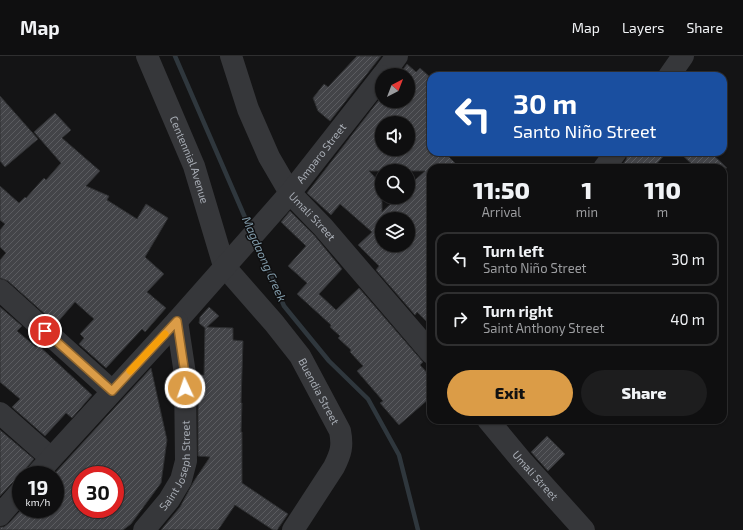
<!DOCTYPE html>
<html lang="en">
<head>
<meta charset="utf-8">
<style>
  :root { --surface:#0f0f10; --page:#1d1d1e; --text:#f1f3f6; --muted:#9b9c9f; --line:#2f2f30; --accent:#db9c47 }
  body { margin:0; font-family:"Exo 2",sans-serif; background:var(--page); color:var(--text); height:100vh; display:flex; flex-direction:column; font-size:15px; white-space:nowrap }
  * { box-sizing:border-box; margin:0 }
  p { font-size:13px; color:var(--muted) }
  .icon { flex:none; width:22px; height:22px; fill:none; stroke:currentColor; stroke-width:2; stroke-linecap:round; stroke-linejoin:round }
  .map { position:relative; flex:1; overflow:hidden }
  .sheet { position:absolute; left:427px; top:108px; width:300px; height:260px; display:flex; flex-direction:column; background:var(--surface); border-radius:12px; box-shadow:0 1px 3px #0004,0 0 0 1px var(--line) }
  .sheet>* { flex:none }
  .hud { position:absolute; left:427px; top:16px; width:300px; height:84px; border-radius:12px; box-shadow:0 1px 3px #0004,0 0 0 1px var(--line); background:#1a4fa0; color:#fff; overflow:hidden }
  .needle { width:26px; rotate:42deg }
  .tools { position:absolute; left:375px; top:12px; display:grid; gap:8px }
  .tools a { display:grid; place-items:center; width:40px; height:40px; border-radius:50%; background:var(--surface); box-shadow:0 1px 3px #0004,0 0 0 1px var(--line); font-size:20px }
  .speed { position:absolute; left:12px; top:410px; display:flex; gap:8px; font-size:20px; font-weight:700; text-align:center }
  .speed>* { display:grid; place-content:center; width:52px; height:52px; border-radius:50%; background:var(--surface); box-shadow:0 1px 3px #0004,0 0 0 1px var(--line); line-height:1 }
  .speed small { font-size:10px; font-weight:400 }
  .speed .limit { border:6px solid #d22; background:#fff; color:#111 }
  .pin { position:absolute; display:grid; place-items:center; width:34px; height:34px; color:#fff; margin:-17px; border:2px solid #fff; border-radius:50%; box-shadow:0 1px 4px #0007 }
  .me { position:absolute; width:44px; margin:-22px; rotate:357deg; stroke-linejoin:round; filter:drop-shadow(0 0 3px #0008) }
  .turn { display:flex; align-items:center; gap:14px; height:84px; padding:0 20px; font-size:18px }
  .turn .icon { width:52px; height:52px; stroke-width:2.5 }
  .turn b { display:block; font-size:28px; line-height:34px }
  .eta { display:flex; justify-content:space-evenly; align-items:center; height:68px; text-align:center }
  .eta b { font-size:24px; font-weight:800; line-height:28px }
  .cta { display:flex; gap:8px; margin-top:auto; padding:8px 20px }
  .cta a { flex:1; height:46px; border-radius:24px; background:var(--accent); color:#111; font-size:16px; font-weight:800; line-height:46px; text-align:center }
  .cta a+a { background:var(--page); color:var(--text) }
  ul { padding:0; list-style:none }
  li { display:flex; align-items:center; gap:12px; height:54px; margin:0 8px 6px; padding:0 12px; border:2px solid var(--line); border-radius:12px }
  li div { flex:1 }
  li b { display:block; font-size:15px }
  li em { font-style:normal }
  header { display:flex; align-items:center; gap:24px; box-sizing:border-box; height:56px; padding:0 20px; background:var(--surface); border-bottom:1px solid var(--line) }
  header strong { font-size:19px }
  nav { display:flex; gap:22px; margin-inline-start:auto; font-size:14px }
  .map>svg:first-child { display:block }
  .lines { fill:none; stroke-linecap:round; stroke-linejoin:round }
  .stream { stroke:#2f373d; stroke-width:4.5 }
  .building { fill:url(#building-hatch); stroke:#2e2f31; fill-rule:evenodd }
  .minor { stroke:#36373a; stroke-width:22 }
  .route-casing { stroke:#8e652e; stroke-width:10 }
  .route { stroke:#db9c47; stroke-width:7 }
  .slow { stroke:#f59e0b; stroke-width:7 }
  .labels { text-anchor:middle; stroke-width:3; stroke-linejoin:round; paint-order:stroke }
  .street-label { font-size:11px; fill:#a7acb4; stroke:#0f0f10 }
  .water-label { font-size:12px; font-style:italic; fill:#829cab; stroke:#0f0f10 }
</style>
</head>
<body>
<header>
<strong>Map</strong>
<nav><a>Map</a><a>Layers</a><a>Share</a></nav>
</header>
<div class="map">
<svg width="743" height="474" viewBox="0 0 743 474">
  <defs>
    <pattern id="building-hatch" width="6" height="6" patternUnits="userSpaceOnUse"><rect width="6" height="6" fill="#434448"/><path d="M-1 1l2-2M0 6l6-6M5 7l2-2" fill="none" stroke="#5b5c60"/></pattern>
  </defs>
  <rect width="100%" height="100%" fill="#141415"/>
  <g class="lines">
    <path class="stream" d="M175,0l75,173
      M256,185l28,65 45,55 39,38 31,56 19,75"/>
  </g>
  <path class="building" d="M357,0h24l-51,65 -12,-10 -5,-13 11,-14 4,3z
    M407,8l9,8 4,-4 11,10v74h13l16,16h-29v158l-14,-14 -2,3 -39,-45 3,-4 -21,-21 14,-13 -32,-28 -9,11 -24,-22 75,-97v5h26v-26h-9zM382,67h26v26h-26zM369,115h56l-12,11 1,2 -6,5v8h-8l-3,3 -1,-1 -14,13v-27zM382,163h26v26h-26z
    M0,40l38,43 -33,28 -5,-6z
    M55,57l16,17 -9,8 38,33 -14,15 23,10 -2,4 30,19 9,-15 22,14 -23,39 19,17 -17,18 19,16 -21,24 -3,-3 -36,39 -27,-24 5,-6 -4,-4 14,-15 -19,-17 -19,22 -48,-43 -8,-3v-18l6,-7 -6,-6v-17l5,-6 -5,-4v-34l19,17 6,-6 1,1 18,-20 2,2 15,-17 -27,-31z
    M628,96h39l-14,16h-33l6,-8z
    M679,96h31l17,16h-31z
    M290,155l24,24 28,34 -23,25 17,16 23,-22 64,74 -3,3 11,12v20l-32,28 -19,-22 3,-2 -26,-30 6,-5 -13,-14 1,-2 -13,-12 2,-2 -10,-9 1,-2 -34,-31 10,-11 -19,-17 18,-20 -25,-24z
    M0,251l22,19 -5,5 19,16 2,-2 54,50 -20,23 -6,-5 -21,23 -33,-29 8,-8 -20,-17z
    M209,251l10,9 -12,11 26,1v12l10,1 -2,62h1l-1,29h1v51l46,31 -11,16h-4l-38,-25 -17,25h-57l19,-23 14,-26 16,-24 -12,-1v-45l1,-36h5l1,-47 -6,-5 1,-6z
    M151,312l16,72 -6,43 -30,41 -8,6h-123v-3h4l5,-4 13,-14h33v-36zM81,419h34v34h-34z
    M0,374l34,29 -7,8 -3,8h-3v4h-4l-5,4 -12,13z
    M547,380l18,18 -17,17 -17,-19z"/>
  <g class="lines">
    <g class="minor">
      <path id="s1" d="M147,0l47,110 30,100 50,57 26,33 40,75c3,15 1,22 -6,36l-41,63"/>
      <path id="s2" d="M231,0l17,53 21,48 21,36 33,34 108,126"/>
      <path d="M383,19l14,-19"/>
      <path d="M669,20l14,-20"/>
      <path d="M604,112l12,-16"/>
      <path d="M0,234l112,101"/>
      <path d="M0,357l51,45"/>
      <path id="s3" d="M488,364l34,41 62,69"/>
      <path id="s4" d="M36,419l141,-154 113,-128 92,-117"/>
      <path d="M0,459l21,-24"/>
      <path id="s5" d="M144,474l25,-30 12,-20 5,-19 -1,-87 -8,-53"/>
    </g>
  </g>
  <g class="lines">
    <g class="route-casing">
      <path id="route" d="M45,275l67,60 65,-70 8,53v14"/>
    </g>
    <use href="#route" class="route"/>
    <path class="slow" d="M130,315l35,-37"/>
  </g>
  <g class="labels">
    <g class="street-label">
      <text dy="4" stroke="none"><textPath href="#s4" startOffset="430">Amparo Street</textPath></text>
      <text dy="4" stroke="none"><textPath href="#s1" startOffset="112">Centennial Avenue</textPath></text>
      <text dy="4" stroke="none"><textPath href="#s2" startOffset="182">Umali Street</textPath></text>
      <text dy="4" stroke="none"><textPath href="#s1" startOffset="382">Buendia Street</textPath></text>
      <text dy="4" stroke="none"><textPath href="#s5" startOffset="75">Saint Joseph Street</textPath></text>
      <text dy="4" stroke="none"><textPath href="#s3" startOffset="73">Umali Street</textPath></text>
    </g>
    <g class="water-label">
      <text transform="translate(264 203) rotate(66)" y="4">Magdaong Creek</text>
    </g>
  </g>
</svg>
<div class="tools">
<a><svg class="needle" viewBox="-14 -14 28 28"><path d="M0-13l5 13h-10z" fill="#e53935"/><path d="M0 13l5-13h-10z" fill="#9b9c9f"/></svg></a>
<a><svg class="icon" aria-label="sound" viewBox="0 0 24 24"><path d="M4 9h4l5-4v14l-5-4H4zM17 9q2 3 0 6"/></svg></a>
<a><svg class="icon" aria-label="search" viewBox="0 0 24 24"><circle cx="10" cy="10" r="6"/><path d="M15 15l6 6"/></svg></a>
<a><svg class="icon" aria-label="layers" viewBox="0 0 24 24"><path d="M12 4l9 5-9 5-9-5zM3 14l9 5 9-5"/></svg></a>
</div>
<div class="speed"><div>19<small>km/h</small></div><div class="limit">30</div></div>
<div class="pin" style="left:45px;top:275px;background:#d93025"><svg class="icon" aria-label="arrive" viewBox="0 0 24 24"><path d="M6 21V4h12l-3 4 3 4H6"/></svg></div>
<svg class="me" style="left:185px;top:332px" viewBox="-20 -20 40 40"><circle r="17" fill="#db9c47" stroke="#fff" stroke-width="3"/><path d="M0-11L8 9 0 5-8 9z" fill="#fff"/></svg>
<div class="hud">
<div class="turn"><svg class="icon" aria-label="left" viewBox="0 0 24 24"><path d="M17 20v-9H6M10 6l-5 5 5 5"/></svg><div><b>30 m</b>Santo Niño Street</div></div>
</div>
<section class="sheet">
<div class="eta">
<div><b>11:50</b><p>Arrival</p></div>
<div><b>1</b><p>min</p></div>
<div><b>110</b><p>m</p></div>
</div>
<ul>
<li><svg class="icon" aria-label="left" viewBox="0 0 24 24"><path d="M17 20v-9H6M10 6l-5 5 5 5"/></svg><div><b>Turn left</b><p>Santo Niño Street</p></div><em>30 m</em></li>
<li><svg class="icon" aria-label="right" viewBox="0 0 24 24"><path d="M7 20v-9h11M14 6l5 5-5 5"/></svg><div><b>Turn right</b><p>Saint Anthony Street</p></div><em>40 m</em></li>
</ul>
<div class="cta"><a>Exit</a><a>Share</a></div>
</section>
</div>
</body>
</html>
